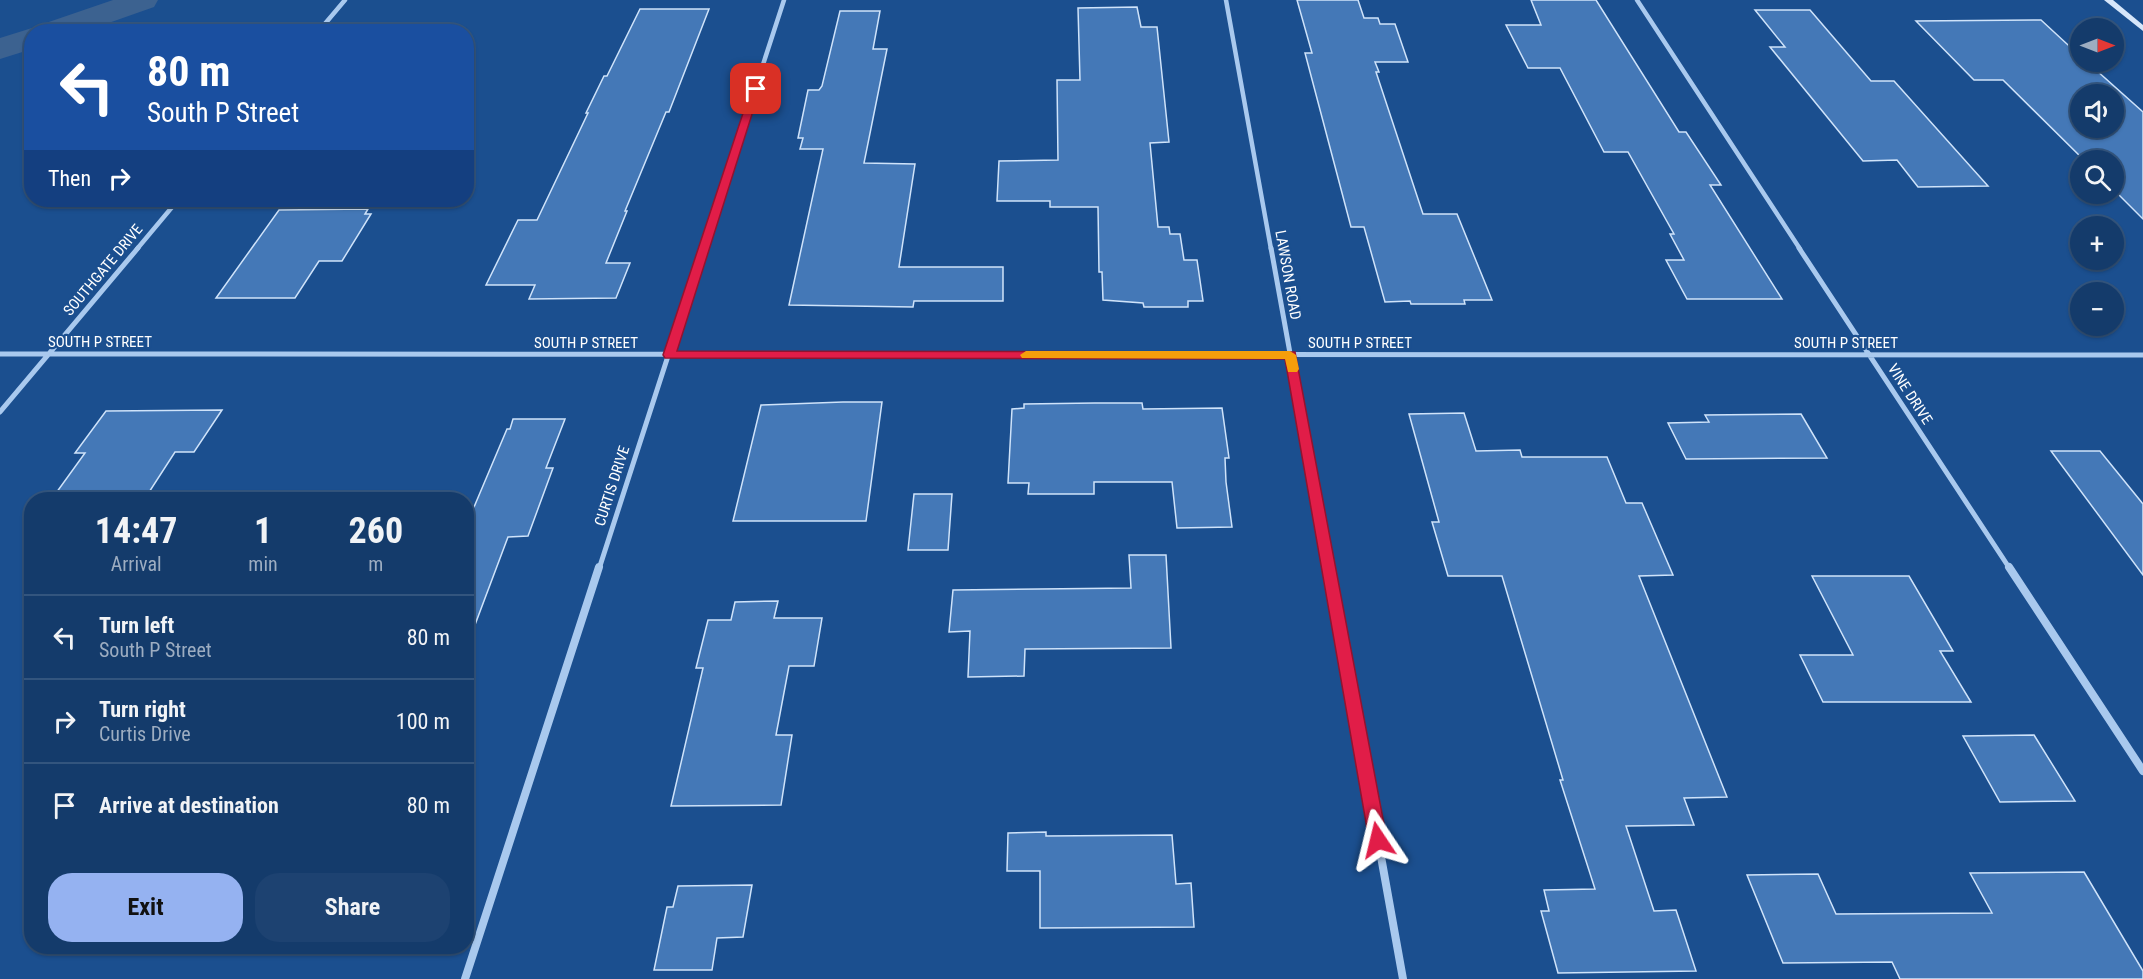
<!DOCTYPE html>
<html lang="en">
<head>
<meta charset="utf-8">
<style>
  :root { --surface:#143b6b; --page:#1d4271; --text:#f1f3f6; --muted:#9dadc1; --line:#33557e; --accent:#95b2f1 }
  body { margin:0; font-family:"Roboto Condensed",sans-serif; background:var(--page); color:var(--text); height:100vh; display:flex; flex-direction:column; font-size:22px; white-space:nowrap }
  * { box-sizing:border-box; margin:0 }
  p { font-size:20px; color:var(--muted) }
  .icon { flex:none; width:33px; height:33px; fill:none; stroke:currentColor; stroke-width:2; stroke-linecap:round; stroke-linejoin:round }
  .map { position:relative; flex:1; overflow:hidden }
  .drawer { position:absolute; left:24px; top:492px; width:450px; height:462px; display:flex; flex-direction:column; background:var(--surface); border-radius:24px; box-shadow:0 2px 4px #0004,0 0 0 2px var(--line) }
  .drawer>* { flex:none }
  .hud { position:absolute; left:24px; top:24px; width:450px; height:183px; border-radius:24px; box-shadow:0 2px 4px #0004,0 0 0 2px var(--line); background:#1a4fa0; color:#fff; overflow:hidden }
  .needle { width:39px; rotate:90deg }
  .fabs { position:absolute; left:2070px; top:18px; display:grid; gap:12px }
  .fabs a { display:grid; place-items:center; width:54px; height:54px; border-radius:50%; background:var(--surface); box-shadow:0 2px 4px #0004,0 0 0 2px var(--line); font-size:30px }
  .pin { position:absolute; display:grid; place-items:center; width:51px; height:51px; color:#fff; margin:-26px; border-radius:12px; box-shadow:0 3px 9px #0006 }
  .me { position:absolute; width:66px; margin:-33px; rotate:350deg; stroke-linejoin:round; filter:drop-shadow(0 0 4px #0008) }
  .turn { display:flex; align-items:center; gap:21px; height:126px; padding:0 24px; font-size:27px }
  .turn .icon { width:78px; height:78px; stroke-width:2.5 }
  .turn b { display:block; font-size:42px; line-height:51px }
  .then { display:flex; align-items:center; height:57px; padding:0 24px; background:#0003; gap:12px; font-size:22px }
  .eta { display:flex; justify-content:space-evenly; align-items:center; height:102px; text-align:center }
  .eta b { font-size:36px; font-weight:700; line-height:42px }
  .primary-button { display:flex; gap:12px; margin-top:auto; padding:12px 24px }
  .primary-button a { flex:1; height:69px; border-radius:24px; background:var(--accent); color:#111; font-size:24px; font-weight:700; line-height:69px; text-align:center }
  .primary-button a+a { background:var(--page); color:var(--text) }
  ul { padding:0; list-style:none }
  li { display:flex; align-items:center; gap:18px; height:84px; padding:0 24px; border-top:2px solid var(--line) }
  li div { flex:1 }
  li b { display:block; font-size:22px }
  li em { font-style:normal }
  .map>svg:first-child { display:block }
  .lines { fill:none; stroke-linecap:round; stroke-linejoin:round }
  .canal { fill:#3c6290; fill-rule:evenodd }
  .building { fill:#4478b7; stroke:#cfe3fa; stroke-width:1.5; fill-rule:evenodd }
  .minor-far2 { stroke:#a9c9ee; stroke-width:4.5 }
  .minor-far1 { stroke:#a9c9ee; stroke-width:5 }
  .minor { stroke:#a9c9ee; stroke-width:8 }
  .secondary { fill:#d6e6fa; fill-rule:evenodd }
  .route { fill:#e11d48; stroke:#92132f; stroke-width:1.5 }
  .slow { fill:#f59e0b }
  .labels { text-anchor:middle; stroke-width:4.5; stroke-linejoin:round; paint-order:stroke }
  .street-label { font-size:15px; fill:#fff; stroke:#1b4f8f }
</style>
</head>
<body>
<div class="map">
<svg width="2143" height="979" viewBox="0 0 2143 979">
  <rect width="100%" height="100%" fill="#1b4f8f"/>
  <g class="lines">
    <path class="canal" d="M113,0h45l-4,7 -71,25h-51v17l-32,10v-21l32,-10 5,2 3,-5z"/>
  </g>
  <path class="building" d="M1297,0h61l6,18h14l2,6h15l13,38h-33l4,10h-3l47,142h34l35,86h-28l1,4h-54l-1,-3 -25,1 -21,-75h-13l-46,-174h7z
    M1531,0h65l83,132h7l35,53h-11l72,114h-95l-21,-39h18l-14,-26h4l-46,-82h-24l-44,-84h-32l-22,-43h35z
    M1137,7l4,20h16l12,115 -19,1 8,84h11l1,7h10l4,26h13l6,41h-15v6h-44l-1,-4 -40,-3 -1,-28h-3l-1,-65h-48v-6h-53l2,-40 59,-1 -1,-80h23l-2,-72z
    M640,9h69l-40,103h-3l-41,99h2l-21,52h24l-14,35 -87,1 6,-14h-49l32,-65h19l51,-107h-2l18,-37h3z
    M1755,10h55l61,71h23l94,105 -70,1 -21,-27 -34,1 -93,-114h15z
    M840,11h40l-7,38h14l-23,114 51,1 -16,103h104v34h-89l-1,6 -124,-2 34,-156h-23l3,-11h-5l10,-48h11l3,-4z
    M2041,20l39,36v6h7l56,50v107l-29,-29v-30h-30l-81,-80h-29l-58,-59zM2080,94h34v34h-34z
    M368,209l-3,5h6l-29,47h-23l-24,37h-79l63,-88z
    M843,402h39l-16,119h-133l28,-116z
    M1095,403h47l1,6 79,-1 7,50h-4l1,24 6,45 -55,1 -5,-46h-78v12h-66l1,-11h-21l4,-74 12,-1v-4z
    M222,410l-28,42h-19l-31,48h-93l34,-47h-10l31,-42z
    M1464,413l12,38 44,-1 2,7h85l19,46h16l31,72 -34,1 88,221 -43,1 10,27 -68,1 28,85 22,-1 20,61 -138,2 -17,-62h8l-5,-21 51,-1 -35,-109h3l-61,-204h-54l-16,-54h7l-30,-108z
    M1801,414l26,44 -141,1 -18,-36 41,-1 -4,-7z
    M513,419h52l-19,49h7l-25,68 -20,1 -38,101 -4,-1v-111l41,-97h3z
    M2051,451h49l43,53v71z
    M914,494h38l-4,56h-40z
    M1129,555h37l5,93 -146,1 -1,27 -56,1 2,-46 -21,1 4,-42 178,-2z
    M1812,576h97l44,75h-13l31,51h-148l-23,-47h53z
    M778,601l-4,17h48l-8,48h-25l-13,69h16l-11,70 -110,1 32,-138h-7l12,-48h23l4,-18z
    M2034,735l41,66 -75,1 -37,-66z
    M1046,832v4l126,-1 4,49 15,-1 3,44 -154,1v-57h-33l1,-38z
    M2084,872l59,99v8h-243l-8,-17 -109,1 -36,-88 71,-1 18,40 156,-1 -22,-40z
    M752,885l-9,52 -26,1 -5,32h-58l13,-63h6l5,-21z"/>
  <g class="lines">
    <path class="minor-far2" d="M1226,0l45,249
      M1637,0l163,249
      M318,32l27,-32
      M137,249l41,-49
      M703,249l81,-249"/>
    <path class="minor-far1" d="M1271,248l58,321
      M1799,248l211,321
      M0,354l2143,1
      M0,412l138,-164
      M599,569l104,-321"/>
    <path class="minor" d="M1329,567l74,412
      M2009,567l134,204
      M465,979l134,-412"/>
    <path class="secondary" d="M2104,0h9l30,25v6z"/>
  </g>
  <path class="route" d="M756,86l4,3 -83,262 618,1 92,488 -3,6 -6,2 -6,-2 -3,-6 -84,-481 -620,-1 -2,-3 88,-266z"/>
  <path class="slow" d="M1026,351h264l6,4 3,14 -2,3h-9l-3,-13 -263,-1 -2,-3z"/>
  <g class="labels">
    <g class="street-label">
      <text transform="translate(103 270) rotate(-50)" y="5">SOUTHGATE DRIVE</text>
      <text transform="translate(1288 275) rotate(80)" y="5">LAWSON ROAD</text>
      <text x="100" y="347">SOUTH P STREET</text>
      <text x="586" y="348">SOUTH P STREET</text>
      <text x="1360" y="348">SOUTH P STREET</text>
      <text x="1846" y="348">SOUTH P STREET</text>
      <text transform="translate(1910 394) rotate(57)" y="5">VINE DRIVE</text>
      <text transform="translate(612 486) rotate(-72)" y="5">CURTIS DRIVE</text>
    </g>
  </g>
</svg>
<div class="fabs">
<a><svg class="needle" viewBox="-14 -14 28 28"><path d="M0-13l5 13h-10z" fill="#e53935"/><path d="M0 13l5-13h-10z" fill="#9dadc1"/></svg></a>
<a><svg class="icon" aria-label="sound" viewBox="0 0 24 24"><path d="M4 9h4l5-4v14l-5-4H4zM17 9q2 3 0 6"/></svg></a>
<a><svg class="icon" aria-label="search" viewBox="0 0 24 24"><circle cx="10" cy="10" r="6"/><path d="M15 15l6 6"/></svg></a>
<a>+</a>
<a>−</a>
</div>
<div class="pin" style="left:756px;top:89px;background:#d93025"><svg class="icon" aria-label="arrive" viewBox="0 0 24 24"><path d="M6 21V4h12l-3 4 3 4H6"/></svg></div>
<svg class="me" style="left:1378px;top:840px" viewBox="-20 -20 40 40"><path d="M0-17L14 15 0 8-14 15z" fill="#e11d48" stroke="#fff" stroke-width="4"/></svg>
<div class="hud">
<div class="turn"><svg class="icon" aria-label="left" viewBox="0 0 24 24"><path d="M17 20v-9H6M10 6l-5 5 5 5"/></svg><div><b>80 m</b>South P Street</div></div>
<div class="then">Then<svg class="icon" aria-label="right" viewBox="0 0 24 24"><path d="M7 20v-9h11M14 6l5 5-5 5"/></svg></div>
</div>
<section class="drawer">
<div class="eta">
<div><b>14:47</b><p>Arrival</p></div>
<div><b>1</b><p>min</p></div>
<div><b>260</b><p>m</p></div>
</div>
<ul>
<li><svg class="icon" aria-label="left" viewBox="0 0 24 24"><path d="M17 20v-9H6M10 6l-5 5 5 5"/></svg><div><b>Turn left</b><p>South P Street</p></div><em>80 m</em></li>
<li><svg class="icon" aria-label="right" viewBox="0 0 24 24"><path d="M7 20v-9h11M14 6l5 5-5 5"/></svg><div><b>Turn right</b><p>Curtis Drive</p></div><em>100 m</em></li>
<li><svg class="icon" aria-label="arrive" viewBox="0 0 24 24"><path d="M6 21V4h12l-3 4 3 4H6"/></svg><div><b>Arrive at destination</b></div><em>80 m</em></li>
</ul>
<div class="primary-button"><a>Exit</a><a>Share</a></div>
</section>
</div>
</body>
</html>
